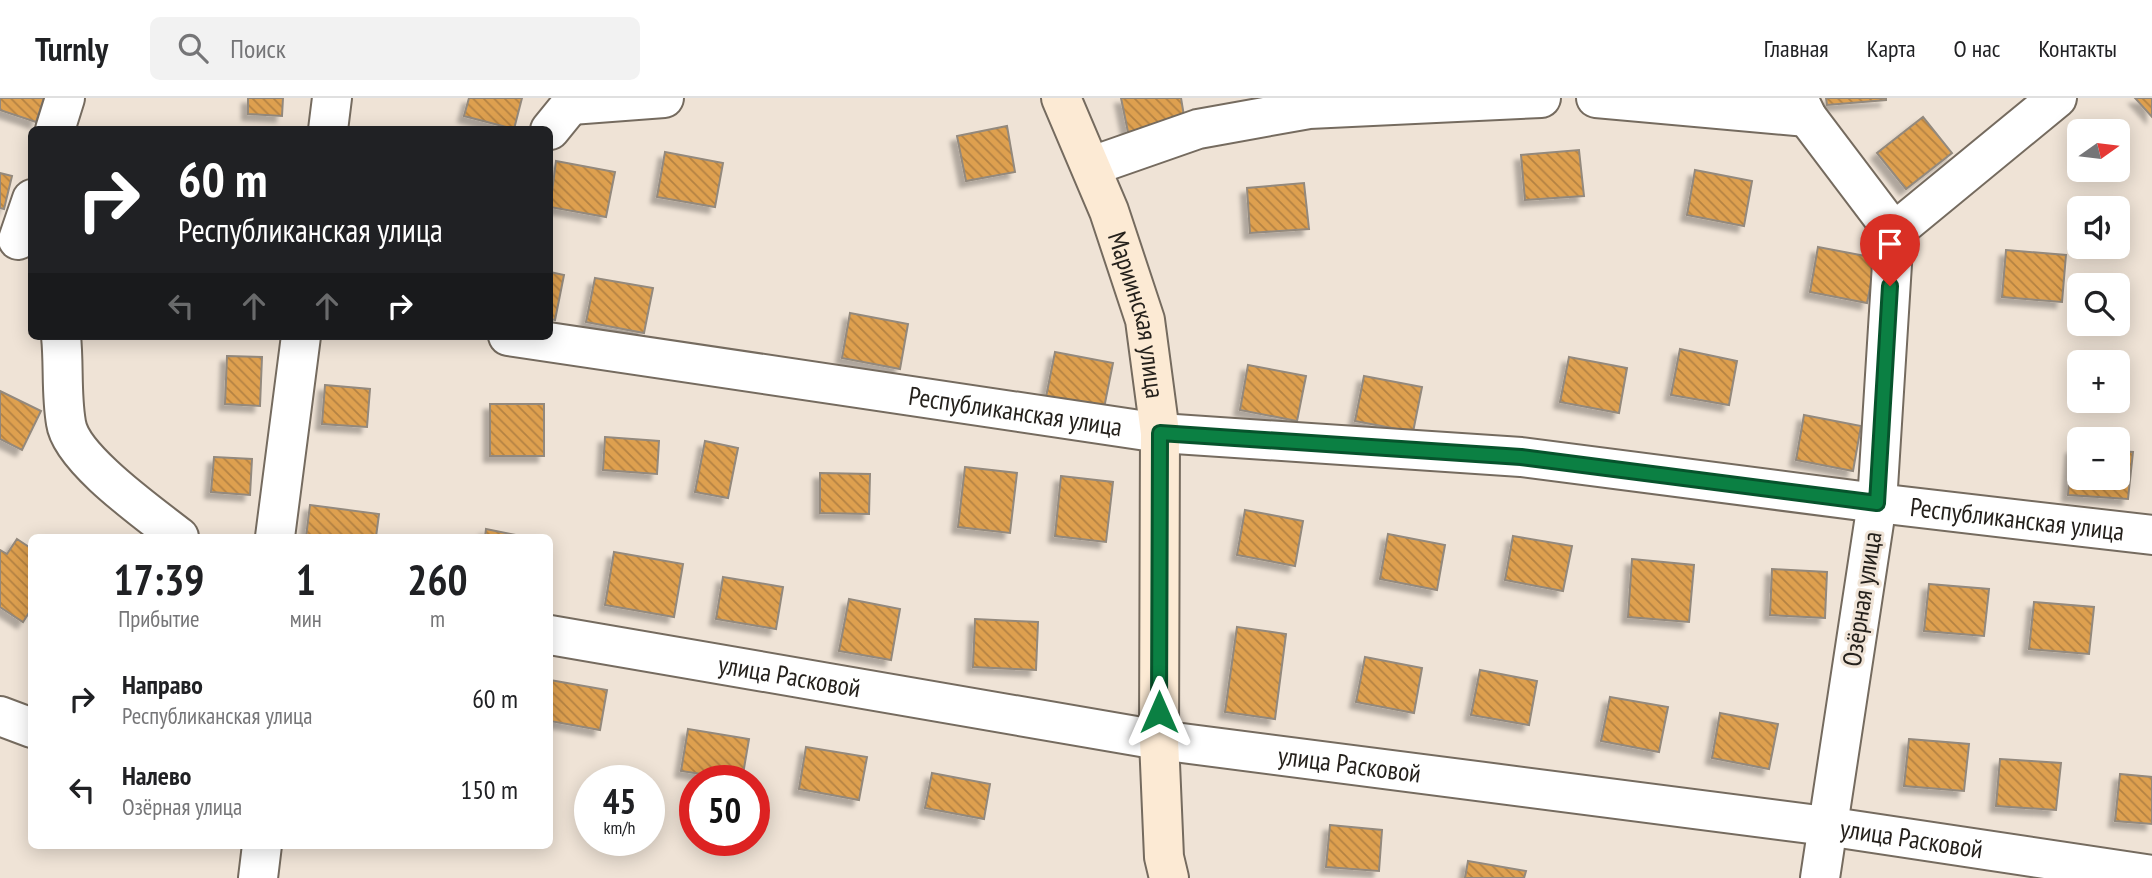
<!DOCTYPE html>
<html lang="ru">
<head>
<meta charset="utf-8">
<style>
  :root { --surface:#fff; --page:#f2f2f2; --text:#202124; --muted:#757577; --line:#e0e0e0 }
  body { margin:0; font-family:"PT Sans Narrow",sans-serif; background:var(--page); color:var(--text); height:100vh; display:flex; flex-direction:column; font-size:26px; white-space:nowrap }
  * { box-sizing:border-box; margin:0 }
  p { font-size:23px; color:var(--muted) }
  .icon { flex:none; width:38px; height:38px; fill:none; stroke:currentColor; stroke-width:2; stroke-linecap:round; stroke-linejoin:round }
  .map { position:relative; flex:1; overflow:hidden }
  .details { position:absolute; left:28px; top:436px; width:525px; height:315px; display:flex; flex-direction:column; background:var(--surface); border-radius:10px; box-shadow:0 4px 18px #0003 }
  .details>* { flex:none }
  .banner { position:absolute; left:28px; top:28px; width:525px; height:214px; border-radius:10px; box-shadow:0 4px 18px #0003; background:#202124; color:#fff; overflow:hidden }
  .needle { width:46px; rotate:76deg }
  .controls { position:absolute; left:2067px; top:21px; display:grid; gap:14px }
  .controls a { display:grid; place-items:center; width:63px; height:63px; border-radius:10px; background:var(--surface); box-shadow:0 4px 18px #0003; font-size:35px }
  .speed { position:absolute; left:574px; top:667px; display:flex; gap:14px; font-size:35px; font-weight:700; text-align:center }
  .speed>* { display:grid; place-content:center; width:91px; height:91px; border-radius:50%; background:var(--surface); box-shadow:0 4px 18px #0003; line-height:1 }
  .speed small { font-size:18px; font-weight:400 }
  .speed .limit { border:10px solid #d22; background:#fff; color:#111 }
  .pin { position:absolute; display:grid; place-items:center; width:60px; height:60px; color:#fff; margin:-72px -30px; border-radius:50% 50% 50% 0; rotate:-45deg; box-shadow:0 0 7px #0007 }
  .pin .icon { rotate:45deg }
  .me { position:absolute; width:77px; margin:-38px; rotate:0deg; stroke-linejoin:round; filter:drop-shadow(0 0 5px #0008) }
  .turn { display:flex; align-items:center; gap:24px; height:147px; padding:0 35px; font-size:32px }
  .turn .icon { width:91px; height:91px; stroke-width:2.5 }
  .turn b { display:block; font-size:49px; line-height:60px }
  .lanes { display:flex; align-items:center; height:66px; padding:0 35px; background:#0003; justify-content:center; gap:35px; direction:ltr }
  .lanes .off { opacity:.35 }
  .eta { display:flex; justify-content:space-evenly; align-items:center; height:119px; text-align:center }
  .eta b { font-size:42px; font-weight:800; line-height:49px }
  ul { padding:0; list-style:none }
  li { display:flex; align-items:center; gap:21px; height:91px; padding:0 35px }
  li div { flex:1 }
  li b { display:block; font-size:26px }
  li em { font-style:normal }
  header { display:flex; align-items:center; gap:42px; box-sizing:border-box; height:98px; padding:0 35px; background:var(--surface); border-bottom:2px solid var(--line) }
  header strong { font-size:33px }
  nav { display:flex; gap:38px; margin-inline-start:auto; font-size:24px }
  .search { width:490px; height:63px; background:var(--page); display:flex; align-items:center; gap:18px; box-sizing:border-box; padding:0 24px; border-radius:10px; color:var(--muted); font-size:26px }
  .map>svg:first-child { display:block }
  .building { fill:url(#building-back-hatch); stroke:#93897d; stroke-width:2; filter:url(#shadow) }
  .lines { fill:none; stroke-linecap:round; stroke-linejoin:round }
  .street-casing { stroke:#756b5f; stroke-width:42 }
  .secondary-casing { stroke:#756b5f; stroke-width:42 }
  .street { stroke:#fff; stroke-width:38 }
  .secondary { stroke:#fcead4; stroke-width:38 }
  .route-casing { stroke:#07532c; stroke-width:18 }
  .route { stroke:#0b8043; stroke-width:12 }
  .labels { text-anchor:middle; stroke-width:6; stroke-linejoin:round; paint-order:stroke }
  .street-label { font-size:26px; fill:#25211c; stroke:#efe3d6 }
</style>
</head>
<body>
<header>
<strong>Turnly</strong>
<div class="search"><svg class="icon" aria-label="search" viewBox="0 0 24 24"><circle cx="10" cy="10" r="6"/><path d="M15 15l6 6"/></svg>Поиск</div>
<nav><a>Главная</a><a>Карта</a><a>О нас</a><a>Контакты</a></nav>
</header>
<div class="map">
<svg width="2152" height="780" viewBox="0 0 2152 780">
  <defs>
    <pattern id="building-back-hatch" width="6" height="6" patternUnits="userSpaceOnUse" patternTransform="scale(1.75)"><rect width="6" height="6" fill="#dea050"/><path d="M-1 5l2 2M0 0l6 6M5-1l2 2" fill="none" stroke="#b48242"/></pattern>
    <filter id="shadow"><feDropShadow dx="-6" dy="6" stdDeviation="2" flood-color="#0004"/></filter>
  </defs>
  <rect width="100%" height="100%" fill="#efe3d6"/>
  <path class="building" d="M0,0h44l-8,24 -36,-12z
    M248,0h35l-1,18 -34,-2z
    M469,0h53l-8,31 -50,-13z
    M1121,0h60l4,24 -57,10z
    M1826,0h60v2l-59,5z
    M2135,0h17v19z
    M1923,19l29,36 -46,36 -29,-36z
    M1007,28l8,46 -49,9 -9,-45z
    M1579,52l5,46 -59,4 -4,-45z
    M665,54l58,11 -8,44 -58,-10z
    M556,63l59,11 -9,45 -56,-10z
    M1695,72l57,11 -8,45 -57,-11z
    M0,75l12,3 -8,33 -4,-1z
    M1304,85l5,46 -59,4 -3,-45z
    M1818,149l58,11 -9,45 -57,-11z
    M2006,152l60,5 -4,47 -60,-5z
    M550,174l14,3 -9,45 -5,-1z
    M595,180l58,10 -9,45 -58,-11z
    M850,215l58,11 -8,45 -58,-11z
    M1680,251l57,12 -8,44 -58,-10z
    M1055,254l58,11 -9,45 -58,-11z
    M227,258l35,1 -2,49 -35,-2z
    M1569,259l58,11 -8,45 -59,-11z
    M1248,267l58,11 -9,45 -57,-11z
    M1364,278l58,11 -9,45 -58,-11z
    M325,287l45,4 -3,38 -45,-3z
    M0,293l41,20 -19,39 -22,-11z
    M490,306h54v52h-54z
    M1804,317l57,11 -8,45 -57,-11z
    M605,339l54,4 -2,33 -54,-4z
    M705,343l33,7 -10,50 -33,-6z
    M2072,350h7v30h39v-27l15,1 -5,47 -60,-4z
    M214,359l38,2 -2,36 -39,-3z
    M965,369l52,6 -7,60 -52,-6z
    M820,375l50,1 -1,40 -49,-1z
    M1061,378l52,6 -7,60 -51,-6z
    M310,407l69,9 -3,23h-70z
    M1245,412l58,11 -8,45 -58,-11z
    M486,431l40,8h-41z
    M1388,436l57,11 -8,45 -57,-11z
    M1513,438l59,10 -9,45 -58,-11z
    M17,441l15,10v59l-9,14 -23,-15v-57l7,4z
    M614,454l69,12 -9,53 -69,-12z
    M1632,461l62,6 -5,57 -61,-5z
    M1772,471l55,3 -2,46 -55,-3z
    M723,479l60,10 -7,42 -60,-10z
    M1929,486l60,5 -5,47 -60,-5z
    M849,501l51,10 -9,51 -52,-9z
    M2034,504l60,5 -5,47 -60,-5z
    M975,521l63,3 -2,48 -63,-3z
    M1237,529l49,7 -11,85 -50,-7z
    M1365,559l57,11 -8,45 -58,-11z
    M1480,572l57,11 -8,44 -58,-10z
    M550,582l57,10 -7,40 -50,-9z
    M1610,599l58,10 -9,45 -58,-11z
    M1720,615l58,11 -9,45 -57,-11z
    M688,631l61,10 -7,41 -61,-9z
    M1909,641l60,5 -5,47 -60,-5z
    M806,649l61,10 -8,43 -60,-11z
    M2000,661l61,4 -5,47 -60,-4z
    M932,675l58,11 -6,35 -59,-11z
    M2120,676l32,3v47l-37,-3z
    M1330,727l52,5 -3,41 -53,-4z
    M1468,763l58,10 -2,7h-59z"/>
  <g class="lines">
    <g class="street-casing">
      <g id="street">
        <path d="M1596,0l211,19"/>
        <path d="M1798,0l9,19 87,115 -17,271 -57,375"/>
        <path d="M571,7l93,-7"/>
        <path d="M55,32l10,-32"/>
        <path d="M328,32l4,-32"/>
        <path d="M550,32l26,-32"/>
        <path d="M1092,68l106,-37 111,-20 232,-11"/>
        <path d="M1894,134l163,-134"/>
        <path d="M18,142l14,-41"/>
        <path d="M61,238c3,29 0,58 5,87 5,36 84,91 113,114"/>
        <path id="s1" d="M508,238l652,97 361,24 356,46 275,32"/>
        <path d="M275,439l26,-201"/>
        <path id="s2" d="M550,537l609,105 667,86 326,49"/>
        <path d="M0,618l32,12"/>
        <path d="M258,780l4,-33"/>
      </g>
    </g>
    <g class="secondary-casing">
      <g id="secondary">
        <path id="s3" d="M1061,0l48,113 36,109 15,113 -1,307 5,117 5,21"/>
      </g>
    </g>
    <use href="#street" class="street"/>
    <use href="#secondary" class="secondary"/>
  </g>
  <g class="lines">
    <g class="route-casing">
      <path id="route" d="M1159,614l1,-279 361,24 356,46 13,-217"/>
    </g>
    <use href="#route" class="route"/>
  </g>
  <g class="labels">
    <g class="street-label">
      <text dy="9" stroke="none"><textPath href="#s3" startOffset="231">Мариинская улица</textPath></text>
      <text dy="9" stroke="none"><textPath href="#s1" startOffset="513">Республиканская улица</textPath></text>
      <text dy="9" stroke="none"><textPath href="#s1" startOffset="1521">Республиканская улица</textPath></text>
      <text transform="translate(1862 501) rotate(-81)" y="9">Озёрная улица</text>
      <text dy="9" stroke="none"><textPath href="#s2" startOffset="243">улица Расковой</textPath></text>
      <text dy="9" stroke="none"><textPath href="#s2" startOffset="810">улица Расковой</textPath></text>
      <text dy="9" stroke="none"><textPath href="#s2" startOffset="1377">улица Расковой</textPath></text>
    </g>
  </g>
</svg>
<div class="controls">
<a><svg class="needle" viewBox="-14 -14 28 28"><path d="M0-13l5 13h-10z" fill="#e53935"/><path d="M0 13l5-13h-10z" fill="#757577"/></svg></a>
<a><svg class="icon" aria-label="sound" viewBox="0 0 24 24"><path d="M4 9h4l5-4v14l-5-4H4zM17 9q2 3 0 6"/></svg></a>
<a><svg class="icon" aria-label="search" viewBox="0 0 24 24"><circle cx="10" cy="10" r="6"/><path d="M15 15l6 6"/></svg></a>
<a>+</a>
<a>−</a>
</div>
<div class="speed"><div>45<small>km/h</small></div><div class="limit">50</div></div>
<div class="pin" style="left:1890px;top:188px;background:#d93025"><svg class="icon" aria-label="arrive" viewBox="0 0 24 24"><path d="M6 21V4h12l-3 4 3 4H6"/></svg></div>
<svg class="me" style="left:1159px;top:614px" viewBox="-20 -20 40 40"><path d="M0-17L14 15 0 8-14 15z" fill="#0b8043" stroke="#fff" stroke-width="4"/></svg>
<div class="banner">
<div class="turn"><svg class="icon" aria-label="right" viewBox="0 0 24 24"><path d="M7 20v-9h11M14 6l5 5-5 5"/></svg><div><b>60 m</b>Республиканская улица</div></div>
<div class="lanes"><svg class="icon off" aria-label="left" viewBox="0 0 24 24"><path d="M17 20v-9H6M10 6l-5 5 5 5"/></svg><svg class="icon off" aria-label="ahead" viewBox="0 0 24 24"><path d="M12 20V5M6 11l6-6 6 6"/></svg><svg class="icon off" aria-label="ahead" viewBox="0 0 24 24"><path d="M12 20V5M6 11l6-6 6 6"/></svg><svg class="icon" aria-label="right" viewBox="0 0 24 24"><path d="M7 20v-9h11M14 6l5 5-5 5"/></svg></div>
</div>
<section class="details">
<div class="eta">
<div><b>17:39</b><p>Прибытие</p></div>
<div><b>1</b><p>мин</p></div>
<div><b>260</b><p>m</p></div>
</div>
<ul>
<li><svg class="icon" aria-label="right" viewBox="0 0 24 24"><path d="M7 20v-9h11M14 6l5 5-5 5"/></svg><div><b>Направо</b><p>Республиканская улица</p></div><em>60 m</em></li>
<li><svg class="icon" aria-label="left" viewBox="0 0 24 24"><path d="M17 20v-9H6M10 6l-5 5 5 5"/></svg><div><b>Налево</b><p>Озёрная улица</p></div><em>150 m</em></li>
</ul>
</section>
</div>
</body>
</html>
